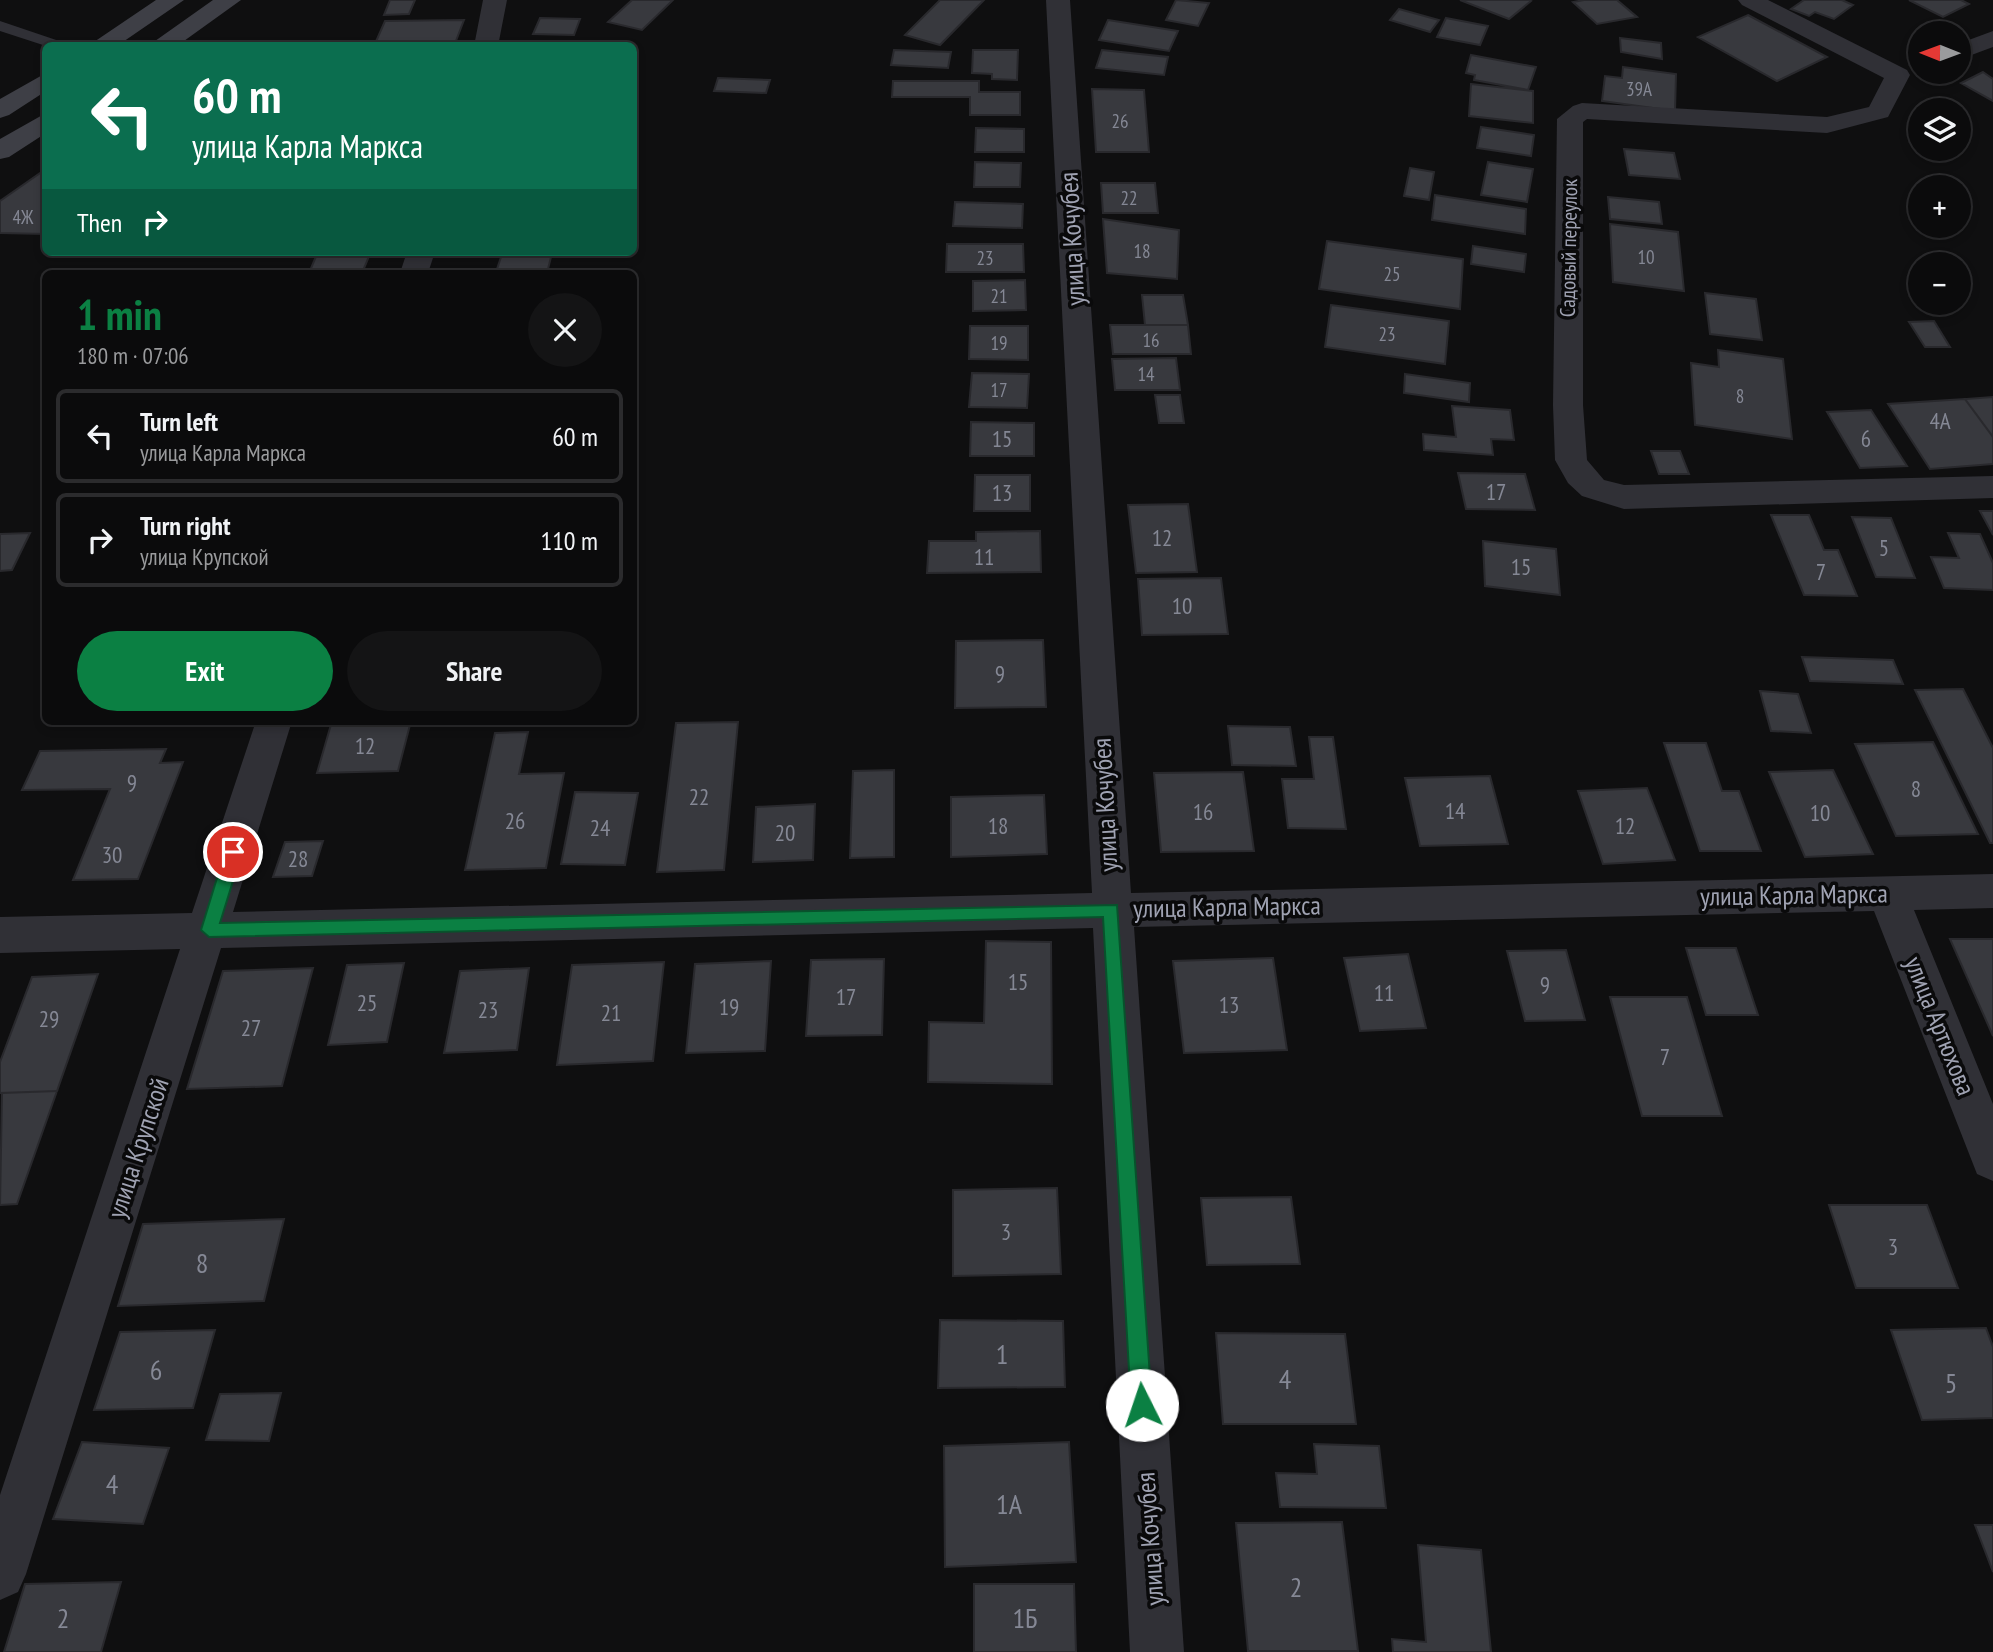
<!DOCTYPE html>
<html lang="en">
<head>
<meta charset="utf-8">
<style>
  :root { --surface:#0b0b0c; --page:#141415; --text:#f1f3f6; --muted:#9a9b9d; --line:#2b2b2d; --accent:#0b8043 }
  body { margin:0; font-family:"PT Sans Narrow",sans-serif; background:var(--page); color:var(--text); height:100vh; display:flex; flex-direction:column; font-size:26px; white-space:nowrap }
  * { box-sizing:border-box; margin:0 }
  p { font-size:23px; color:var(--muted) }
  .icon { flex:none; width:38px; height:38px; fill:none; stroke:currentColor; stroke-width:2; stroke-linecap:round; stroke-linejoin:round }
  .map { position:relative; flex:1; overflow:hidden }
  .drawer { position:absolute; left:42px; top:270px; width:595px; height:455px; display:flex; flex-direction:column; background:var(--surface); border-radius:10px; box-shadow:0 4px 10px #0003,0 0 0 2px var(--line) }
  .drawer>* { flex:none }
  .hud { position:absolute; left:42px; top:42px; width:595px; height:214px; border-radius:10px; box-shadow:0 4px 10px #0003,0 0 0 2px var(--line); background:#0b6e4f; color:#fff; overflow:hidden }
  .needle { width:46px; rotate:271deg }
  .fabs { position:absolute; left:1908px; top:21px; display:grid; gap:14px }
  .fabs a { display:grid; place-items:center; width:63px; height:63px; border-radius:50%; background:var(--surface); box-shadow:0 4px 10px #0003,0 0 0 2px var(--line); font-size:35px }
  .pin { position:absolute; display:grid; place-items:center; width:60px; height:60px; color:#fff; margin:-30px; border:4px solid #fff; border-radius:50%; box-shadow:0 2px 7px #0007 }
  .me { position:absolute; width:77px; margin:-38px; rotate:356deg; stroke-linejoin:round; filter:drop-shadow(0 0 5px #0008) }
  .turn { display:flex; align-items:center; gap:24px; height:147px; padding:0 35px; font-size:32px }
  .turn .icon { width:91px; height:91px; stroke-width:2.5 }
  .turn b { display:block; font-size:49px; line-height:60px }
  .then { display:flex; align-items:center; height:66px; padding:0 35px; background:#0003; gap:14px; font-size:26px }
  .round { display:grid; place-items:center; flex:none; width:74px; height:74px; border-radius:37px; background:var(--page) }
  .headline { display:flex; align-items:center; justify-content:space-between; height:119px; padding:0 35px }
  h1 { font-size:42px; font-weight:700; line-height:52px; color:var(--accent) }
  .action { display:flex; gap:14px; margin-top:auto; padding:14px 35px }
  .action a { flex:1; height:80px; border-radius:42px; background:var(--accent); color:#fff; font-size:28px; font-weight:700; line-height:80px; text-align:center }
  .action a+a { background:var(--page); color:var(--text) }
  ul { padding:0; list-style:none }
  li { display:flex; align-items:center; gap:21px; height:94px; margin:0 14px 10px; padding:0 21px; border:4px solid var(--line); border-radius:10px }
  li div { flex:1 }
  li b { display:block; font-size:26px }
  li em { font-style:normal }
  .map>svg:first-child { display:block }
  .building { fill:#38393e; stroke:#29292d; stroke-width:2 }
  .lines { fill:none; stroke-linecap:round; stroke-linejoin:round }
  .service { fill:#303036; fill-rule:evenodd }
  .minor { fill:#303036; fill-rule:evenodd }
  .secondary { fill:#3e3f46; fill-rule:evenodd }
  .route { fill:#0b8043; stroke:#07532c; stroke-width:2 }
  .labels { text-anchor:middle; stroke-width:7; stroke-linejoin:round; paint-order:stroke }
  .far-number-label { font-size:19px; fill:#858895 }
  .far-street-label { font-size:21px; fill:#9fa2b2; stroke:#0a0a0b }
  .number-label { font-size:23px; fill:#858895 }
  .street-label { font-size:26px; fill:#9fa2b2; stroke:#0a0a0b }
  .near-number-label { font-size:28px; fill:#858895 }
</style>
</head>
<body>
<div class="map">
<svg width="1993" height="1652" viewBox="0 0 1993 1652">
  <rect width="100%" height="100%" fill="#0f0f10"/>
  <path class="building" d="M390,0h25l-6,14 -25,1z
    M632,0h41l-31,30 -34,-8z
    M940,0h44l-44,45 -35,-10z
    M1176,0l33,3 -11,23 -32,-6z
    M1460,0h69l2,1 -22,18z
    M1584,0h33l20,17 -40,7 -24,-22z
    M1804,0h38l11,5 -19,14 -19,-7 -6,4 -18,-7z
    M1909,0h52l8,4 -26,13z
    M1399,9l40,11 -9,12 -40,-12z
    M1748,15l79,42 -50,24 -79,-44z
    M540,18l40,1 -6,16 -41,-1z
    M1446,18l42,8 -8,19 -43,-8z
    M464,20l-10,26h-80l11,-25z
    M1108,20l70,11 -9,20 -70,-11z
    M1620,38l41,5 1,16 -41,-7z
    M894,50l57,2 -3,16 -57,-3z
    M973,50h45l-1,30 -25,-1v-5l-20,-1z
    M1102,50l66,7 -4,18 -68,-7z
    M1471,55l65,12 -8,23 -54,-10 1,-5 -9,-2z
    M1623,67l53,7 -1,37 -73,-10 3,-25 17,2z
    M1983,72l10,7v22l-32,-18z
    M718,78l52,2 -4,13 -52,-2z
    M893,81h86v11h41v23h-50v-18h-78z
    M1471,84l62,7v32l-64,-7z
    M1092,89l52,1 5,62h-53z
    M1481,127l53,8 -3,21 -54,-8z
    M976,128l48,1v23h-49z
    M1624,149l50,4 6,26 -51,-4z
    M975,162l46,1 -1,24h-46z
    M1488,162l45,7 -6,33 -46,-7z
    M1410,168l24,4 -5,28 -25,-4z
    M46,169v65l-46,-1v-32z
    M1101,183h54l3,30h-55z
    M1435,195l91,14 -1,25 -93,-14z
    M1608,197l51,5 3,22 -52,-5z
    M955,202l68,2 -1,24 -69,-2z
    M1103,219l76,11 -2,49 -70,-6z
    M1610,224l68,8 6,59 -71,-9z
    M1327,241l136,18 -3,50 -141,-20z
    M947,244h76l1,28h-78z
    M1473,246l53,8 -2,18 -53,-8z
    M453,252h97l-98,2z
    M317,254h53l-8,19h-53z
    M501,257h50l-4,16h-95l1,-4h44z
    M1025,280l1,30 -53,1v-30z
    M1705,293l51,6 6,41 -52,-6z
    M1142,295h41l5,30h-43z
    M1331,305l118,16 -4,43 -120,-17z
    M1934,321l16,26h-25l-16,-25z
    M1110,325h78l3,29h-78z
    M970,326h58v34l-59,-1z
    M1718,350l65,9 9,80 -97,-14 -4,-62 28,4z
    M1176,358l4,32h-65l-3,-31z
    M972,373l57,1 -2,34 -58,-1z
    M1405,374l65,9 -1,19 -65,-9z
    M1155,395h25l4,28h-25z
    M1993,397v40l-28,-38z
    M1965,399l28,38v27l-63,5 -42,-65z
    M1452,406l58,4 4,30 -23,-1 2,16 -69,-5 -1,-16 33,3z
    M1871,410l36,56 -47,2 -33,-56z
    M971,422l63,1v33h-64z
    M1651,451h29l9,23h-30z
    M1458,473l67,1 10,36 -69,-1z
    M975,475h55v36h-56z
    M1188,504l9,68 -61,1 -8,-68z
    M1980,511h13v24z
    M1771,515h38l15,35h14l19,46 -53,-1z
    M1852,517l39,1 24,60 -39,-1z
    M1040,531l1,41 -114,1 2,-32h47v-9z
    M30,533l-18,37 -12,1v-37z
    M1948,533l32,1 13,29v27l-49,-2 -13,-31 28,1z
    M1483,541l73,8 4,46 -75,-9z
    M1221,578l7,56 -86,1 -4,-56z
    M1043,640l3,67 -91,1 1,-67z
    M1802,657l91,3 10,24 -93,-3z
    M1963,689l30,59v95h-3l-75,-153z
    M1760,691l38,3 13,39 -40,-2z
    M332,721h79l-13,50 -81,2z
    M738,722l-14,148 -67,2 19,-149z
    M1228,726l62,1 6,39 -64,-1z
    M528,732l-9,42 45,-1 -18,95 -81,2 30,-137z
    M1309,737h24l13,92 -58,-1 -6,-49h32z
    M1933,742l45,92 -82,2 -41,-92z
    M1664,743h42l16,48h17l22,60h-61z
    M166,749l-6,14 23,-1 -45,117 -65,1 37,-91 -88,1 18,-39z
    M894,770v87l-44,1 3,-87z
    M1833,770l40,84 -68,3 -36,-85z
    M1243,772l11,79 -93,1 -7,-79z
    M1490,776l18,68 -88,2 -15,-68z
    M1647,788l28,72 -72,4 -25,-73z
    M575,792l63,1 -13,72 -64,-1z
    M1044,795l3,59 -96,3v-60z
    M815,804l-2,56 -60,2 3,-55z
    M323,841l-11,35 -39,1 12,-35z
    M1950,939h43v97z
    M986,941l65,1 1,142 -124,-2 1,-60 55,1z
    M1686,948h50l22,67h-52z
    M1566,950l19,70 -60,1 -18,-70z
    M1408,954l18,74 -66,3 -16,-73z
    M1273,958l14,92 -103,3 -11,-92z
    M884,959l-2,76 -76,1 5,-76z
    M771,961l-6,90 -79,2 9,-89z
    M664,962l-11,99 -96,4 15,-100z
    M404,963l-17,79 -59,3 19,-80z
    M313,968l-31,118 -95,3 36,-118z
    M529,968l-12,82 -73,3 16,-82z
    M98,974l-41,117 -57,2v-31l32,-85z
    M1610,997h77l35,119h-80z
    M57,1091l-40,113 -17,1 2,-112z
    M1057,1188l4,86 -108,2v-86z
    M1291,1197l9,67 -93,1 -6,-67z
    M1829,1205h98l31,83h-102z
    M284,1219l-20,82 -146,5 25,-82z
    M940,1320l123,1 2,66 -127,1z
    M1986,1328l7,19v71l-71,2 -31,-90z
    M215,1330l-22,78 -99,2 26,-78z
    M1216,1333l129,1 11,90h-133z
    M281,1393l-12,48 -63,-1 14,-46z
    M82,1442l87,6 -26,76 -90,-5z
    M1069,1442l7,120 -131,5 -1,-121z
    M1314,1444l65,2 7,62 -106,-1 -4,-34 41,1z
    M1342,1522l16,129h-110l-12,-128z
    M1975,1525h18v47z
    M1418,1545l63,5 10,102h-98l-1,-13 34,3z
    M121,1582l-20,70h-97l21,-68z
    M974,1584h100l2,68h-102z"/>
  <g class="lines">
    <path class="service" d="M0,21l65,22 2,3h-21l-46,-15z"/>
    <path class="minor" d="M483,0h24l-9,46h-24z
      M1046,0h24l61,893 862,-19v34l-79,2 79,194v77l-16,-7 -103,-263 -740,16 50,725h-54l-37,-724 -872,20 -195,626 -8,18 -18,8v-105l180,-546 -180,4v-36l192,-4 64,-192h36l-59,191 859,-19z
      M1738,0h30l139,70 3,5 -22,42 -61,16 -240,-14 -4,3v283l4,55 17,20 20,5 369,-9v22l-369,11 -42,-13 -14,-13 -13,-23 -2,-55 4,-286 16,-13 9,-3 245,14 42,-10 15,-29 -142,-73z
      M1993,31v16l-35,13v-16z
      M407,252h28l-7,21h-28z"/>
    <path class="secondary" d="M156,0h28l-67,46h-29z
      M213,0h28l-64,46h-29z
      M46,73v18l-37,24 -9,3v-19z
      M46,113v20l-37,24 -9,2v-20z"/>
  </g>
  <path class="route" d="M233,845l9,7 -22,71 897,-18 35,500 -3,7 -7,3 -8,-3 -3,-7 -28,-488 -894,20 -8,-7 24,-78z"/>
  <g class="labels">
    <g class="far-number-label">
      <text x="1639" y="96">39А</text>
      <text x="1120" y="128">26</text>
      <text x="1129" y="205">22</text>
      <text x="23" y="224">4Ж</text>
      <text x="1142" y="258">18</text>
      <text x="1646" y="264">10</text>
      <text x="985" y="265">23</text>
      <text x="1392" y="281">25</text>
      <text x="999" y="303">21</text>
      <text x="1387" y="341">23</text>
      <text x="1151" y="347">16</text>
      <text x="999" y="350">19</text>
      <text x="1146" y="381">14</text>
      <text x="999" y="397">17</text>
      <text x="1740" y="403">8</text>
    </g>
    <g class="far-street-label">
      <text transform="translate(1569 248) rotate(-89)" y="7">Садовый переулок</text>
    </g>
    <g class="number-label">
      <text x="1940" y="429">4А</text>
      <text x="1002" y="447">15</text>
      <text x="1866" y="447">6</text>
      <text x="1496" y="500">17</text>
      <text x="1002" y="501">13</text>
      <text x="1162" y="546">12</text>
      <text x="1884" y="556">5</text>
      <text x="984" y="565">11</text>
      <text x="1521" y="575">15</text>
      <text x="1821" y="580">7</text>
      <text x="1182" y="614">10</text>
      <text x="1000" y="682">9</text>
      <text x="365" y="754">12</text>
      <text x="132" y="791">9</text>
      <text x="1916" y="797">8</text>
      <text x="699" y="805">22</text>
      <text x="1455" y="819">14</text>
      <text x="1203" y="820">16</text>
      <text x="1820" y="821">10</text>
      <text x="515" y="829">26</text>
      <text x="998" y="834">18</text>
      <text x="1625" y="834">12</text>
      <text x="600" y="836">24</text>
      <text x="785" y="841">20</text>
      <text x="112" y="863">30</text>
      <text x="298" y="867">28</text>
      <text x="1018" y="990">15</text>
      <text x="1545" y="993">9</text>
      <text x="1384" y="1001">11</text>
      <text x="846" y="1005">17</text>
      <text x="367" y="1011">25</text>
      <text x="1229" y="1013">13</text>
      <text x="729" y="1015">19</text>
      <text x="488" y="1018">23</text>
      <text x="611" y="1021">21</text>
      <text x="49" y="1027">29</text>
      <text x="251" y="1036">27</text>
      <text x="1665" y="1065">7</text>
      <text x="1006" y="1240">3</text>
      <text x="1893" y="1255">3</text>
    </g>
    <g class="street-label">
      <text transform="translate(1072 239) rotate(-93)" y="9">улица Кочубея</text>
      <text transform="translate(1105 805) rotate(-93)" y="9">улица Кочубея</text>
      <text transform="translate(1794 895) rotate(-1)" y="9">улица Карла Маркса</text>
      <text transform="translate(1227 907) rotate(-1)" y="9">улица Карла Маркса</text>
      <text transform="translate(1940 1026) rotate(68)" y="9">улица Артюхова</text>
      <text transform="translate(138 1148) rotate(-72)" y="9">улица Крупской</text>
      <text transform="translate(1150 1539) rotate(-94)" y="9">улица Кочубея</text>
    </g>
    <g class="near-number-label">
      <text x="202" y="1273">8</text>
      <text x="1002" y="1364">1</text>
      <text x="156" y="1380">6</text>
      <text x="1285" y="1389">4</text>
      <text x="1951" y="1393">5</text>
      <text x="112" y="1494">4</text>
      <text x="1009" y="1514">1А</text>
      <text x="1296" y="1597">2</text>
      <text x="63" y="1628">2</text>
      <text x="1025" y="1628">1Б</text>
    </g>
  </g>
</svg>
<div class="fabs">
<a><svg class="needle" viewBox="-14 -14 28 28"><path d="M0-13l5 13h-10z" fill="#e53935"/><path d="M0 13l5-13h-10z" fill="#9a9b9d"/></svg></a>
<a><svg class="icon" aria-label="layers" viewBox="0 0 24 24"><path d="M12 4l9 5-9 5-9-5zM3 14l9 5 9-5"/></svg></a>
<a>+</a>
<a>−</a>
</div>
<div class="pin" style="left:233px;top:852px;background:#d93025"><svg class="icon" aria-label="arrive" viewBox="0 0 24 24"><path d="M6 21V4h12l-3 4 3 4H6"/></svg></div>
<svg class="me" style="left:1142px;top:1405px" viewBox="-20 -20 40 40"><circle r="19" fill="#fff"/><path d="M0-13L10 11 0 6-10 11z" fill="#0b8043"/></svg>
<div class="hud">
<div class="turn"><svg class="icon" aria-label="left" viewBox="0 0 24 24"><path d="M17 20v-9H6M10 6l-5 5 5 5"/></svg><div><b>60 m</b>улица Карла Маркса</div></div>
<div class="then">Then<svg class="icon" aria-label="right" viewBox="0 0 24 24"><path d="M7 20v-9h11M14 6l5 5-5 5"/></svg></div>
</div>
<section class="drawer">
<div class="headline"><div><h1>1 min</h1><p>180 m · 07:06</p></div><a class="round"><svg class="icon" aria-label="close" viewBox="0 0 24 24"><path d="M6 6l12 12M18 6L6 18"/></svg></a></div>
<ul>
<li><svg class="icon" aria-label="left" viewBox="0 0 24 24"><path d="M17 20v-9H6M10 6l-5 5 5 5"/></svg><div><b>Turn left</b><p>улица Карла Маркса</p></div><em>60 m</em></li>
<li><svg class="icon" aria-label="right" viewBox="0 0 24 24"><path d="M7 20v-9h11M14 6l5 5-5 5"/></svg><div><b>Turn right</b><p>улица Крупской</p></div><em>110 m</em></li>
</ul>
<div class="action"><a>Exit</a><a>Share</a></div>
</section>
</div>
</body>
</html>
